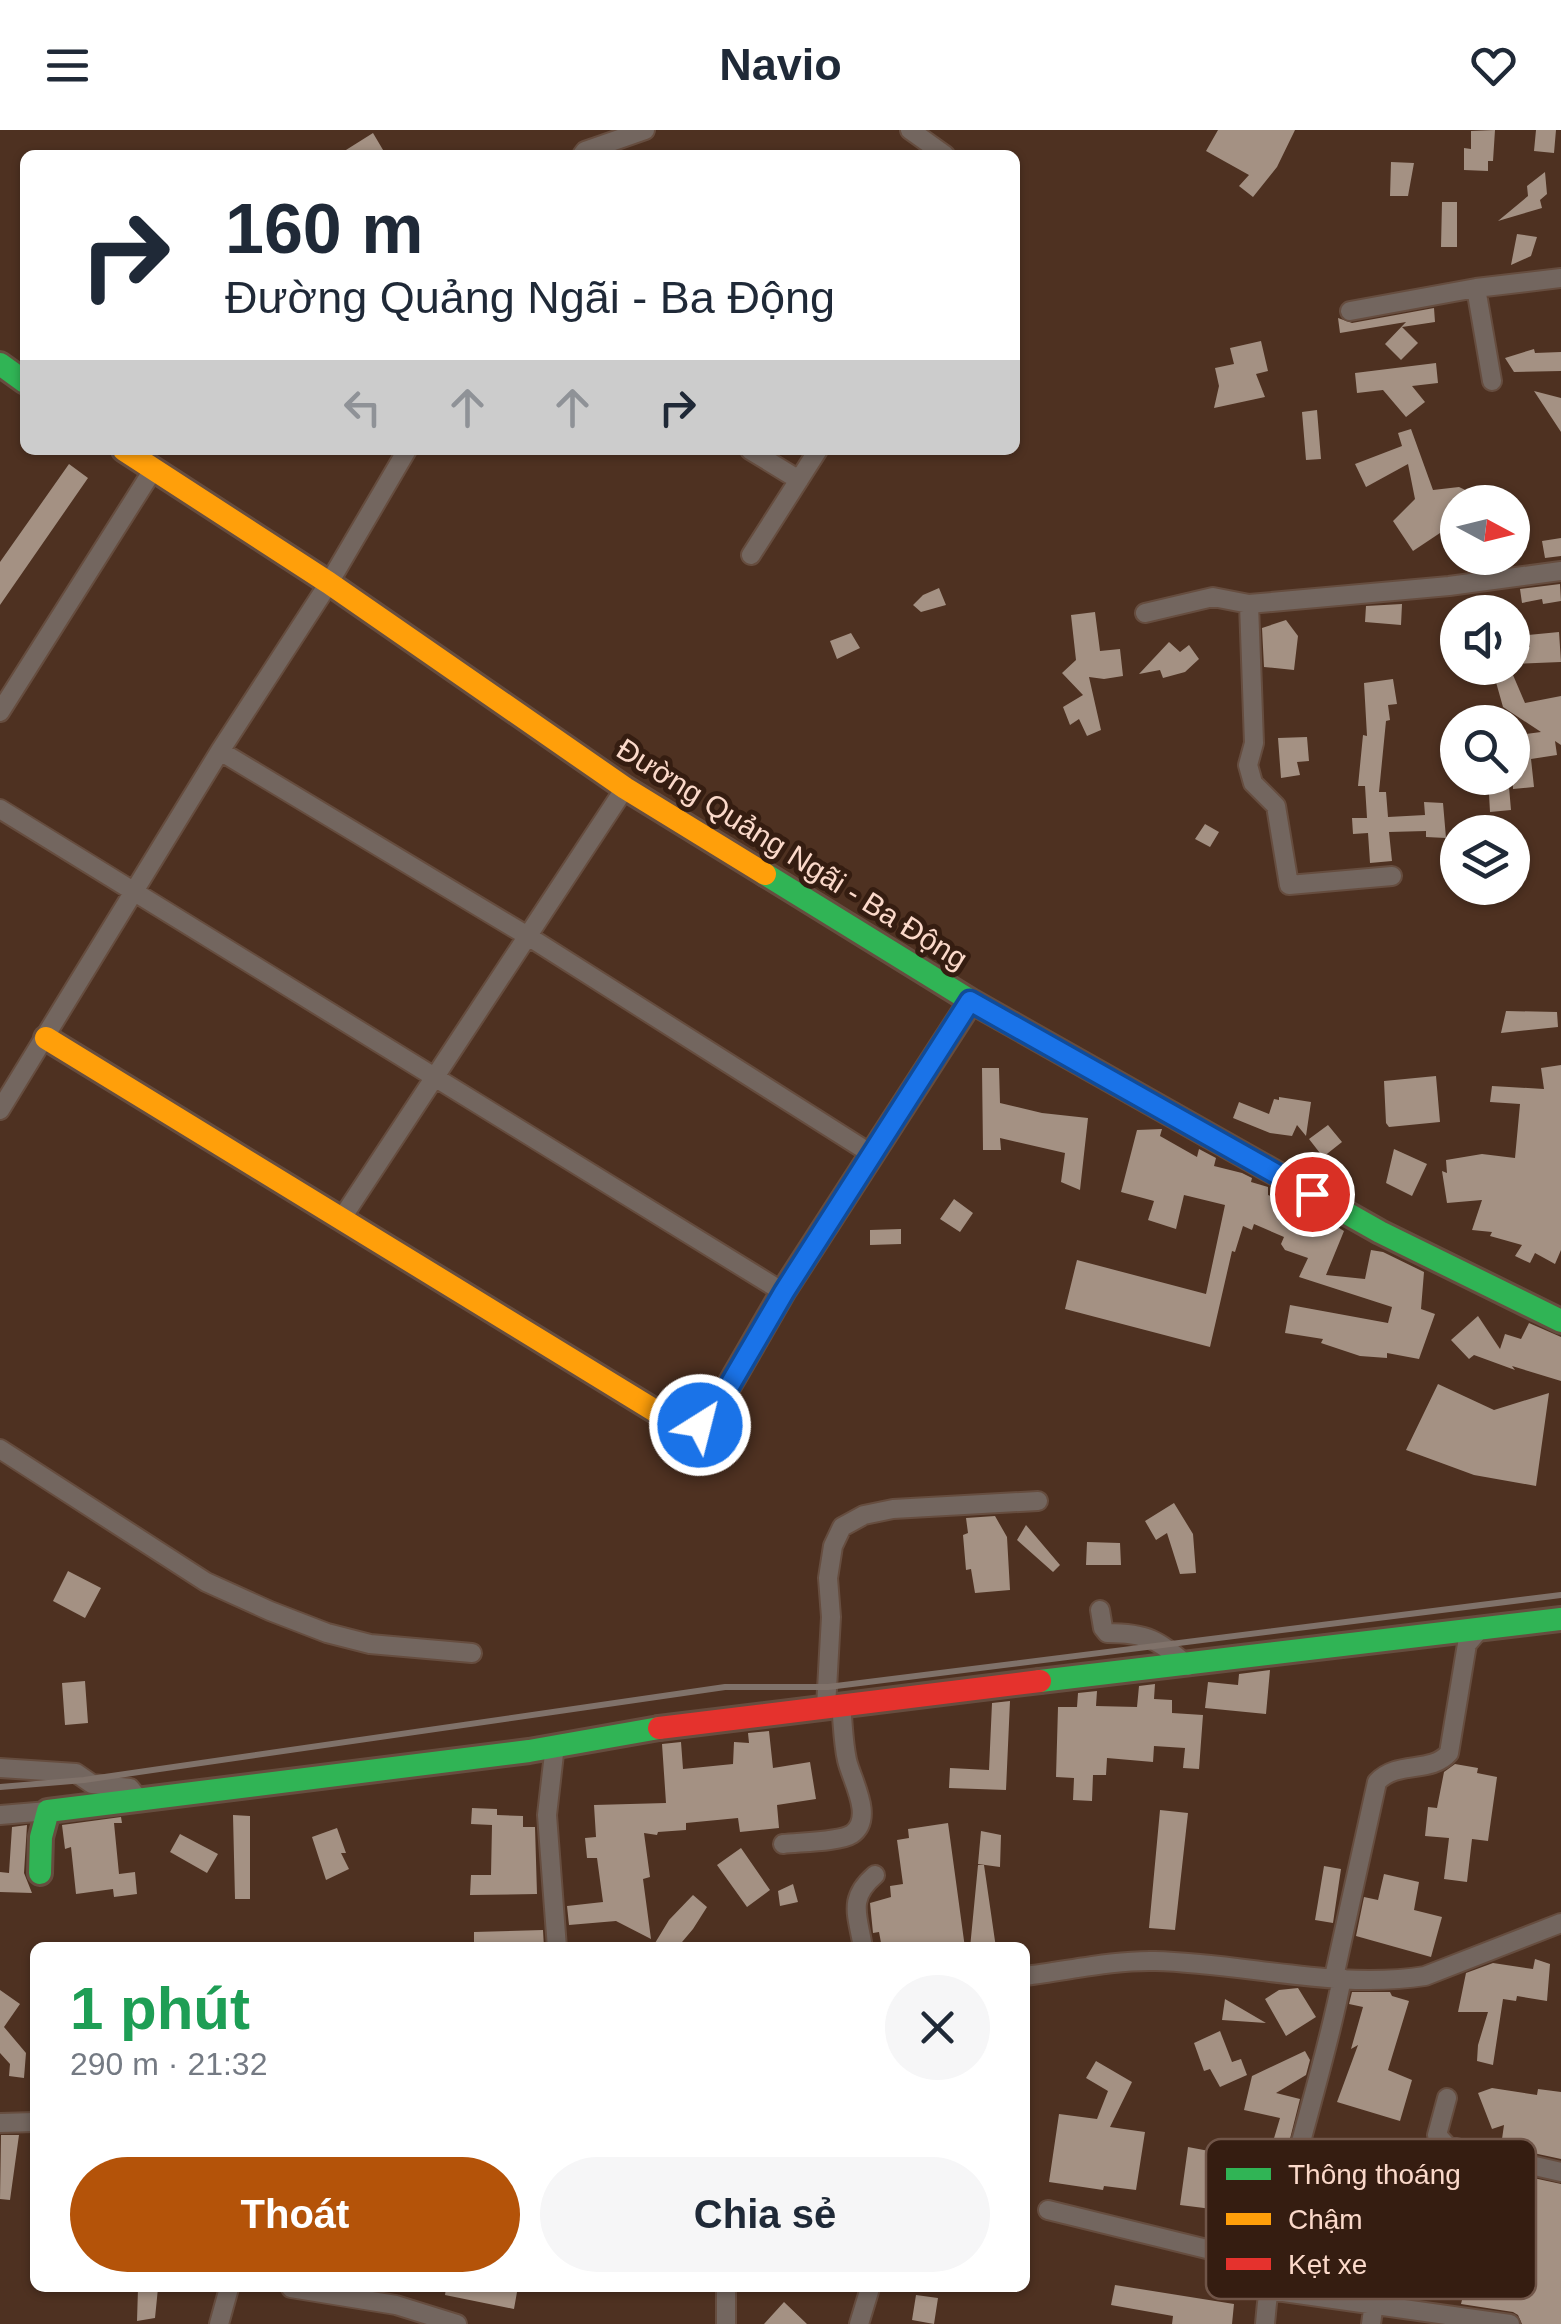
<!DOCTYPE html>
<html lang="vi">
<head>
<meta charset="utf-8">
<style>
  :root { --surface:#fff; --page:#f6f6f7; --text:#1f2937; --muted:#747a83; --accent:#b45309 }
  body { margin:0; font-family:Arial,sans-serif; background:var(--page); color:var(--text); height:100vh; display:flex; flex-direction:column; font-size:38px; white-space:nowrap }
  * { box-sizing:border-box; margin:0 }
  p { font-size:32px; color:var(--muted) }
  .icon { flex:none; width:55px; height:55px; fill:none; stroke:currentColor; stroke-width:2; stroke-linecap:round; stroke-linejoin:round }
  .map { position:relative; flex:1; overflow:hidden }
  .side { position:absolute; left:30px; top:1812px; width:1000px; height:350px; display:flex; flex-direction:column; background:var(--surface); border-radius:15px; box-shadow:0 2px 8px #0004 }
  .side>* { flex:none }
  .guide { position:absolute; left:20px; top:20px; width:1000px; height:305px; border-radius:15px; box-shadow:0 2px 8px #0004; background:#fff; color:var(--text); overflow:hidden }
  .needle { width:65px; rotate:97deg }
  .controls { position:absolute; left:1440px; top:355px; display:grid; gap:20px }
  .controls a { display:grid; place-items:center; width:90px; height:90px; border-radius:50%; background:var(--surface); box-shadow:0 2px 8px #0004; font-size:50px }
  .pin { position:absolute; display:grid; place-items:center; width:85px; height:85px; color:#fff; margin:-42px; border:5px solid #fff; border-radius:50%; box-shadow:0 2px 10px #0007 }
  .me { position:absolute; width:110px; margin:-55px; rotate:36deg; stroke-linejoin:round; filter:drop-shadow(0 0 8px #0008) }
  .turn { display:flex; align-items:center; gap:35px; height:210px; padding:0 40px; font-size:45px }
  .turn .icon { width:130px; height:130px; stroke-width:2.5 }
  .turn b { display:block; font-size:70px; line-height:85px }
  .lanes { display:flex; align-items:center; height:95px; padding:0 40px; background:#0003; justify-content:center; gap:50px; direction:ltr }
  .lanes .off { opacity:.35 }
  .round { display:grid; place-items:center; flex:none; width:105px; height:105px; border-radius:52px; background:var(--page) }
  .summary { display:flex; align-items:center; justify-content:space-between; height:170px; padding:0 40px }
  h1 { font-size:60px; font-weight:600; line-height:75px; color:#1e9e55 }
  .button { display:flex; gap:20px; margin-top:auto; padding:20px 40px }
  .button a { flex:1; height:115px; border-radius:60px; background:var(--accent); color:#fff; font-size:40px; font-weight:600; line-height:115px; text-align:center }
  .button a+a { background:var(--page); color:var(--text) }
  header { display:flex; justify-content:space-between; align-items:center; height:130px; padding:0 40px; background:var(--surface); font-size:45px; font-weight:600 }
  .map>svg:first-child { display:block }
  .building { fill:#a49183 }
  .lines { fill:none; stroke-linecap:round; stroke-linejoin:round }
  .street-casing { stroke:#664d3f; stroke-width:22 }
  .fast-casing { stroke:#664d3f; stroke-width:28 }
  .slow-casing { stroke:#664d3f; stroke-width:28 }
  .jam-casing { stroke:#664d3f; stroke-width:28 }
  .street { stroke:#73665f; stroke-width:18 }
  .fast { stroke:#30b455; stroke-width:22 }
  .slow { stroke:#ff9f0a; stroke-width:22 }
  .jam { stroke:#e5322d; stroke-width:22 }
  .rail { stroke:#80726a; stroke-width:6 }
  .route-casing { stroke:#114b97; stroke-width:25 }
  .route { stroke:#1a73e8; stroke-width:18 }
  .labels { text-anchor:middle; stroke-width:10; stroke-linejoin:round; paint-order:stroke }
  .street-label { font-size:30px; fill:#fbd9ca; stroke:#351d11 }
  .key { fill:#351d11; stroke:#705548; stroke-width:2.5 }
  .key-label { font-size:28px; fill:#fbd9ca }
</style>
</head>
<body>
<header><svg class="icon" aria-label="menu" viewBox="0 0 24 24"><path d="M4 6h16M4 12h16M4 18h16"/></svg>Navio<svg class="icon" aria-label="heart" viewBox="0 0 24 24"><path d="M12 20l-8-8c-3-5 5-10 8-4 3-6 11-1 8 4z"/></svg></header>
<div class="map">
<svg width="1561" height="2194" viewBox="0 0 1561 2194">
  <rect width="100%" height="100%" fill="#4e3121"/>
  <path class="building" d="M1218,0h77l-18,37 -24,30 -14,-11 10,-11 -43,-24z
    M1495,0l-2,31h-5v10l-24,-1v-22l7,1v-18z
    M1536,0h20l-2,23 -20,-2z
    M373,3l13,22h-48z
    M1391,32l23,1 -6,33h-18z
    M1545,42l2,22 -7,6 2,8 -44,13 30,-25 -1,-10z
    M1442,72h15v45h-16z
    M1517,104l20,3 -6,19 -20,9z
    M1434,178l1,14 -33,5 16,16 -17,17 -16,-16 21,-22 -66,11 -2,-15 14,5z
    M1261,211l7,30 -12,3 9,23 -51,11 5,-22 -4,-18 19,-4 -4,-16z
    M1534,219l1,4 26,-1v19l-47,1 -9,-14z
    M1436,233l2,20 -26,3 13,16 -19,15 -23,-27 -26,3 -2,-20z
    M1534,261l27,7v34z
    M1317,280l4,49 -15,1 -4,-48z
    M1411,299l22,61 26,-3 32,15h-33v41l-18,-10 -27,18 -20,-30 22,-22 -7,-35 -42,23 -11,-23 47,-18 -4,-13z
    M69,334l19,14 -88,127v-43z
    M1561,408v18l-16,2 -3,-17z
    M1560,454l1,17 -18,3 -1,-5 -20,4 -2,-14z
    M939,458l7,17 -25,7 -8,-7 10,-10z
    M1402,474l-1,21 -36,-3 1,-16z
    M1095,482l5,39 20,-2 3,27 -19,3 -15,-2 12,53 -14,6 -8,-17 -9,6 -7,-18 20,-12 -21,-22 14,-13 -5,-45z
    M1286,490l12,16 -4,34 -30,-3 -2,-39z
    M1559,502l2,30 -49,2v-16l18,-1 -2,-12z
    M851,503l9,15 -23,11 -7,-18z
    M1169,512l11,10 9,-7 10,14 -14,13 -22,6 -3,-8 -21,4z
    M1492,538h18l15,35 36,-7v49l-6,-4 2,14 -26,4 3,28 -21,2 -1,-53 29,-4 -38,-25z
    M1393,549l4,25 -9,1 2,15 -4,1 -7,71h7l2,25 37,-2 -1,-13 19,1 3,35 -20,-1v-6l-37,1 3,29 -22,2 -2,-30 -15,1 -1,-16h15l-2,-32h-7l5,-51 4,1 -3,-53z
    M1307,607l2,24 -12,1 3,13 -19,3 -3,-40z
    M1509,657l2,23 -21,2 -1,-18z
    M1205,694l14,8 -9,15 -15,-8z
    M1506,881l51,1 1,15 -57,6z
    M1561,935v185l-6,14 -20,-11 -5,10 -15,-7 7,-11 -32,-9 2,-4 -20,-2 10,-30 -35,3 -5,-32 5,2 -1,-13 36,-6 33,4 5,-54 -30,-2 2,-16 52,3 -3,-21z
    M982,938h17l1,35 42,10 46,5 -8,72 -19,-8 4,-29 -65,-15 1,12h-18z
    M1436,946l4,46 -51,5 -3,-4 -2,-42z
    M1279,967l32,5 -5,34 -9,-11 -5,11 -22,-3 -37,-15 6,-16 30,12 5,-15 5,1z
    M1328,995l14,17 -19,15 -14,-18z
    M1162,999l-2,7 37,21 2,-8 17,9 -2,8 28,7 10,5 -1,4 17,5v8l13,5 -2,4 47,16 18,11 -18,44 39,4 6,-29 12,2 41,20 -3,37 14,5 -16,45 -32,-6v5l-27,-2 -39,-13 2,-4 -38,-6 5,-28 98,18 4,-16 -93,-30 9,-19 -23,-8 -4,-6 3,-7 -30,-13 -2,6 -9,-4 -8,26 -3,-1 -22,96 -145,-38 12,-49 129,34 19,-89 -41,-10 -8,34 -28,-9 6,-19 -33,-9 16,-62z
    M1394,1019l33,15 -15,32 -26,-13z
    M954,1069l19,14 -13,19 -20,-13z
    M901,1099v15l-31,1v-15z
    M1478,1186l22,33 5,-15 16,5 8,-16 32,14v44l-49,-15 3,4 -41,-15 -5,4 -18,-19z
    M1438,1254l56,26 55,-17 -13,93 -62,-11 -68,-25z
    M1174,1373l19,31 3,39 -16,1 -13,-41 -11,7 -11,-19z
    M995,1386l12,21 3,53 -35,3 -4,-24 -5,1 -3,-35 5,-2 -2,-15z
    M1026,1395l34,40 -7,7 -36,-32z
    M1087,1412l33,1 1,22h-35z
    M68,1441l33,17 -16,30 -32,-17z
    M1270,1540l-4,44 -61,-6 3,-26 30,3 1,-11z
    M85,1551l3,42 -23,2 -3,-42z
    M1155,1554l-1,15 18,1v13l31,2 -4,54 -16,-1 2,-20 -31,-2 -1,16 -46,-4 -1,17h-13l-1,26 -19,-1 1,-22 -18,-1 2,-70h19l1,-14 19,-2 -1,15 41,1 2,-21z
    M1010,1571l-4,89 -57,-2 1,-20 39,2 3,-67z
    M769,1601l4,37 37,-6 6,37 -39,6 2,23 -39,4 -2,-14 -52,5v7l-28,2 -1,3 -13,-2 6,44 -7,2 8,60 -35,-18 -47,4 -2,-19 36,-4 -6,-44h-10l-2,-20 11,-1 -2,-32 72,-2 -4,-59 19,-2 2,27 50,-5 1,-22 15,1 -1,-10z
    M1455,1634l23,4 -1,5 20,4 -9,64 -16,-2 -5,43 -23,-3 5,-41 -24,-2 3,-29 9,1 7,-36z
    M472,1678l25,1v6l26,1v11h12l2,67 -67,1 1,-20h20l1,-50 -21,-1z
    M1160,1680l28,3 -13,117 -26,-2z
    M233,1685l17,1v83h-15z
    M121,1687l1,6h-8l5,51 16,-2 2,22 -23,3 -1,-8 -37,5 -5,-47 -6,2 -3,-24z
    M948,1693l17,125h-83l-3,-16 -6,1 -3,-30 21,-6 -1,-11 13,-2 -6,-44 12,-2 -1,-9z
    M27,1695l-3,48 8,20 -32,-1v-20l9,1 3,-46z
    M337,1698l9,25h-5l8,16 -23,11 -14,-43z
    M981,1701l20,4 -1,32 -22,-3z
    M180,1704l38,20 -11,19 -37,-21z
    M741,1718l29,42 -23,17 -30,-42z
    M978,1735h6l12,83h-26z
    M1324,1736l17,3 -8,54 -18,-3z
    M1384,1744l35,8 -5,28 28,7 -11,40 -75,-21 8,-39 14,3z
    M793,1754l5,18 -18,4 -2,-15z
    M693,1765l14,12 -14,22 -16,19h-25l17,-28z
    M543,1800l1,18h-70v-16z
    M1535,1829l15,5 -3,37 -30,-5 -1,5 -13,-2 -10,66 -16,-4 1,-16 10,-33h-30l8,-39 27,-10 40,6z
    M1298,1858l18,29 -30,19 -21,-37 14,-9z
    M0,1860l20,14 -16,23 22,26 -2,25 -15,-2 1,-12 -10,-11z
    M1352,1862h38l2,4 17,5 -21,69 24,10 -12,41 -63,-19 21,-57 -7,4 12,-42 -14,-3z
    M1225,1869l41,24 -44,-3z
    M1220,1901l12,31 9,-3 6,16 -27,12 -10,-18 -6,2 -10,-28z
    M1305,1921l5,9 -4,15 -30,18 24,6 -35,139 -19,-6 11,-38 -42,-9 -3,24 -32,-4 8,-58 79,15 13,-44 -36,-8 8,-34z
    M1096,1931l36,21 -22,45 35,5 -9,58 -32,-4 -1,4 -54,-8 10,-68 38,5 11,-28 -22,-13z
    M1492,1958l45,7 1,-6 23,3v67l-60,-13 3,-21 -12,4 -14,-36z
    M1,2005h18l-9,65 -10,-1z
    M1496,2040l65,14v140h-39l-4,-9 -5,-3 -52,-8 17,-69 4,1z
    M1427,2082l15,2 -13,86 -33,-5 16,-57 5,1 2,-11h5z
    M1115,2155l119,19 -2,20h-60l1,-8 -62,-11z
    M138,2158h20l-3,30 -18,3z
    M446,2158h48l23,4 -3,17 -69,-14z
    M916,2165l22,3 -4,26 -22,-4z
    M784,2172l23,22h-43z"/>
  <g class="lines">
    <g class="street-casing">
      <path id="street" d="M910,0l35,25
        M582,25l3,-4 60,-21
        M1476,158l16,93
        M1350,181l126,-23 85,-10
        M750,320l49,30
        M751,425l67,-105
        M1249,474l5,139 -6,22 5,18 23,23 13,79 103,-9
        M1145,483l68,-16 36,7 200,-18 112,-15
        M0,582l153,-242
        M220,621l306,184 347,220
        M0,679l783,483
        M0,980l220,-359 109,-168 78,-133
        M342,1088l283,-430
        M0,1319l206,133 64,29 57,22 43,11 102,9
        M1100,1480l3,18 4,5c40,0 52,7 81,33
        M826,1577l5,-90 -3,-39 5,-32 9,-19 22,-12 29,-6 145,-8
        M555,1615l-8,70 10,133
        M0,1638l76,5 16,11 38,4 8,10
        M0,1685l48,-4
        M783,1714c16,-2 57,-2 69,-10 23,-16 -1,-55 -5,-74 -4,-18 -4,-37 -6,-55
        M863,1818c-5,-33 -16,-49 12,-73
        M1025,1846c42,-5 88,-16 130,-15 89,2 181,29 270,15l136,-53
        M1334,1847l43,-195c20,-22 54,-8 72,-29l18,-109 13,-15
        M1447,1968l-10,37 10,11 114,26
        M0,1993l35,-1
        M1048,2080l175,43 50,5
        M291,2158l105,17 61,19
        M1269,2160l241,34
        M219,2194l10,-36
        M726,2194v-36
        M859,2194l11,-36
        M1265,2194c9,-118 55,-230 77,-346
        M1371,2194l3,-21"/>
    </g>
    <g class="fast-casing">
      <path id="fast" d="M0,234l25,18
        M765,744l206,127 409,231 181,89
        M712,1285l71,-123 188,-291
        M1040,1551l521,-62
        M40,1743l1,-36 7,-26 481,-60 130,-23"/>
    </g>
    <g class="slow-casing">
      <path id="slow" d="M124,320l205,133 296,205 140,86
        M46,908l637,390 17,-3 12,-10"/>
    </g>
    <g class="jam-casing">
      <path id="jam" d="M659,1598l381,-47"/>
    </g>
    <use href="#street" class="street"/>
    <use href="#fast" class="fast"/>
    <use href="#slow" class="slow"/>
    <use href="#jam" class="jam"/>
    <path class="rail" d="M0,1657l84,-7 641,-93h103l733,-92"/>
  </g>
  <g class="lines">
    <g class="route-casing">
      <path id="route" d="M700,1295l10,-6 74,-127 186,-291 342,193"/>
    </g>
    <use href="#route" class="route"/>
  </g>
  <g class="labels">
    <g class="street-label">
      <text transform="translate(792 724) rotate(32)" y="10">Đường Quảng Ngãi - Ba Động</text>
    </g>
  </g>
  <rect x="1206" y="2009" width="330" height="160" rx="15" class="key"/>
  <rect x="1226" y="2038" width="45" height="12" fill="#30b455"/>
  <rect x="1226" y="2083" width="45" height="12" fill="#ff9f0a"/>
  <rect x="1226" y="2128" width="45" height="12" fill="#e5322d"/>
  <g class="key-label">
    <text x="1288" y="2054">Thông thoáng</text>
    <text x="1288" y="2099">Chậm</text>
    <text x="1288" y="2144">Kẹt xe</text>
  </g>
</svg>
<div class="controls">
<a><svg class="needle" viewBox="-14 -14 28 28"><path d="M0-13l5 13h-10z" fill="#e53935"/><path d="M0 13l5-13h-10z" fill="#747a83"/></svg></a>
<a><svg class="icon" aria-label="sound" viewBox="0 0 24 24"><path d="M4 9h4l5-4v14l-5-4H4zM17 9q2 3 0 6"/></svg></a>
<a><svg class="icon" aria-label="search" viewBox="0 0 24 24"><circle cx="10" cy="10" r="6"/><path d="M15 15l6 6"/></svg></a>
<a><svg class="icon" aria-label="layers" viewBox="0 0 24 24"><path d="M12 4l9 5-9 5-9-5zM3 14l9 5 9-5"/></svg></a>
</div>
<div class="pin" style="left:1312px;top:1064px;background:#d93025"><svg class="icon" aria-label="arrive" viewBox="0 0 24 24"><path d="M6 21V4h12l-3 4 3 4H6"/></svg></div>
<svg class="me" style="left:700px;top:1295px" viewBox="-20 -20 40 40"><circle r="17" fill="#1a73e8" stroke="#fff" stroke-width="3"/><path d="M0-11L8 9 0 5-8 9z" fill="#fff"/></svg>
<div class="guide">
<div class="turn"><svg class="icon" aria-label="right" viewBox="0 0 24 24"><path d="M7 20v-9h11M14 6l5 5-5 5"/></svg><div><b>160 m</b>Đường Quảng Ngãi - Ba Động</div></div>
<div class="lanes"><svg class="icon off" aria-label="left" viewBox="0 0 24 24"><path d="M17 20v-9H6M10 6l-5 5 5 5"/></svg><svg class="icon off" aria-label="ahead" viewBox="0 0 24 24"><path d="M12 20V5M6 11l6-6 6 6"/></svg><svg class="icon off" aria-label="ahead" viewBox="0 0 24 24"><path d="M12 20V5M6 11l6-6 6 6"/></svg><svg class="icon" aria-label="right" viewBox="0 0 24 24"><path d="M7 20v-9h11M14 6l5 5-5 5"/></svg></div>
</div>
<section class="side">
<div class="summary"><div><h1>1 phút</h1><p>290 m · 21:32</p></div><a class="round"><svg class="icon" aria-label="close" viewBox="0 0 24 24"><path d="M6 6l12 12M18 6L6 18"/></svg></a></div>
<div class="button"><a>Thoát</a><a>Chia sẻ</a></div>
</section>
</div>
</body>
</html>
